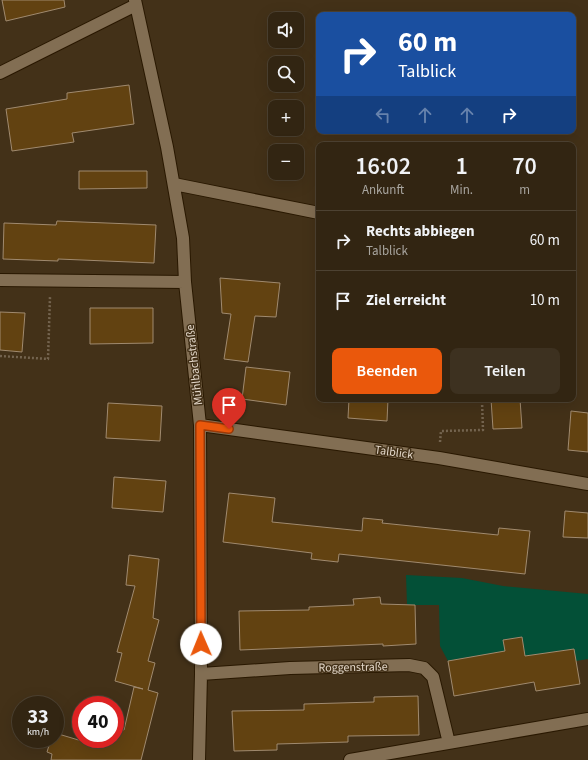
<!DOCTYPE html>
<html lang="de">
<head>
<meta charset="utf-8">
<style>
  :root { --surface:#322512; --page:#3d3120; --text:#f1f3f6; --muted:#a8a59f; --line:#4d4232; --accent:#ea580c }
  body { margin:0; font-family:"Source Sans 3",sans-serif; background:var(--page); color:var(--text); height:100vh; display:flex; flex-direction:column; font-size:15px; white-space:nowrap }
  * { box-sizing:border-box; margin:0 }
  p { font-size:13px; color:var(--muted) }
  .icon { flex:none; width:22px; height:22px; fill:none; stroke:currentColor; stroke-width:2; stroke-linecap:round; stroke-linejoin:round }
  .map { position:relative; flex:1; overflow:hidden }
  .details { position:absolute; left:316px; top:142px; width:260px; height:260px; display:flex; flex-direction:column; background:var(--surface); border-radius:8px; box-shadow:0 4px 16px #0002,0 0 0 1px var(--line) }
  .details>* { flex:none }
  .hud { position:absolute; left:316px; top:12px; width:260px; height:122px; border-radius:8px; box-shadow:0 4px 16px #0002,0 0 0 1px var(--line); background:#1a4fa0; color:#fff; overflow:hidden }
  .controls { position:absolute; left:268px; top:12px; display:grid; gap:8px }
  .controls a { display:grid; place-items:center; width:36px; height:36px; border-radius:8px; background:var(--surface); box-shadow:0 4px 16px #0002,0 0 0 1px var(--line); font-size:20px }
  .speed { position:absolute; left:12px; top:696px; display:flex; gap:8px; font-size:20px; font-weight:700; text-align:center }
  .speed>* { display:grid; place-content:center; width:52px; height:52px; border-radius:50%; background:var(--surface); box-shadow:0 4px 16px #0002,0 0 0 1px var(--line); line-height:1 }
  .speed small { font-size:10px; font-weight:400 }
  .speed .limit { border:6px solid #d22; background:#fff; color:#111 }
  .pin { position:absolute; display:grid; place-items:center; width:34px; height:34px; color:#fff; margin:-41px -17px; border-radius:50% 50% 50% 0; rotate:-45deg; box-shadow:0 0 4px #0007 }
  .pin .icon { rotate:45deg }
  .me { position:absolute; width:44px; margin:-22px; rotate:359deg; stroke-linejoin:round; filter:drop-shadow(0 0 3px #0008) }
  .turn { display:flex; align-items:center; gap:14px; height:84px; padding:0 16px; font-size:18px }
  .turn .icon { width:52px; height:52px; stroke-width:2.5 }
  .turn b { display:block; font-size:28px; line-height:34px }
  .lanes { display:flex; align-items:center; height:38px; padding:0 16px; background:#0003; justify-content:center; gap:20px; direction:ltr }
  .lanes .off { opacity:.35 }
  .eta { display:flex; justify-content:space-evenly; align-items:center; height:68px; text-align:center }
  .eta b { font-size:24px; font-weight:600; line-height:28px }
  .button { display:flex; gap:8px; margin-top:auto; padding:8px 16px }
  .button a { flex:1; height:46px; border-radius:8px; background:var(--accent); color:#fff; font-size:16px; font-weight:600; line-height:46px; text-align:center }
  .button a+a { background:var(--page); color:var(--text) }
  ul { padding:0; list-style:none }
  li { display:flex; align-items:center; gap:12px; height:60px; padding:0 16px; border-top:1px solid var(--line) }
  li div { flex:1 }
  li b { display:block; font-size:15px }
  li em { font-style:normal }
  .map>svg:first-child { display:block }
  .green { fill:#035037 }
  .building { fill:#624211; stroke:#a08a6f }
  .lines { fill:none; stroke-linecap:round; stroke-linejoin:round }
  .minor-casing { stroke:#291801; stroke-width:14 }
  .path { stroke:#74644f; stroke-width:2.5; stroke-dasharray:2 2; stroke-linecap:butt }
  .minor { stroke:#826e53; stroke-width:12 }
  .route-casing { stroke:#983908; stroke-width:10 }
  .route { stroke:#ea580c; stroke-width:7 }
  .labels { text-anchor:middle; stroke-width:3; stroke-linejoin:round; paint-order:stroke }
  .street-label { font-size:12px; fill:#e3d7c9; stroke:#433118 }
</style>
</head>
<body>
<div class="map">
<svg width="588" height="760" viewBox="0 0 588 760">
  <rect width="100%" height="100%" fill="#433118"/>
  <path class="green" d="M406,575l56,3 41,8 85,8v65l-12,2 -2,-12 -49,8 -3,-20 -19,3 2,11 -57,10 -8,-15 -1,-41h-32z"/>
  <path class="building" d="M2,0h62l1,7 -59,14z
    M129,85l5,39 -62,9 2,9 -62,9 -6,-42 61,-10v-6z
    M79,171h68v17l-68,1z
    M57,221l99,4 -2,38 -96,-4v2l-55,-2 1,-36 52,2z
    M220,278l60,5 -4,34 -21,-1 -7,46 -24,-3 7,-45 -9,-1z
    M90,308h63v35l-63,1z
    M0,312l25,1 -3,39 -22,-2z
    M246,367l44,5 -4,33 -44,-6z
    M349,399h39l-1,22 -39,-3z
    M491,399h29l2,29 -29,1z
    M108,403l54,3 -2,35 -54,-3z
    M571,411l17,2v39l-20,-2z
    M114,477l52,4 -3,31 -51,-4z
    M229,493l46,5 -3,24 90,9 1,-13 20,2 -1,3 116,12 1,-7 31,3 -5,43 -186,-20 -1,8 -27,-3 1,-6 -89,-11z
    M565,511l23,2v25l-25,-1z
    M129,555l30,4 -6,59 6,2 -11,41 7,2 -7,27 10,3 -17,67h-90l1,-6 -5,-2 4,-13h4v-6l47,14 2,-8h11v-11l9,2 10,-43 9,2 -28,-8 7,-28 -5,-1 18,-66 -9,-1z
    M380,597l1,7 34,1 1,39 -33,2v-2l-143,6 -1,-39 70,-1v-3l45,-2 -1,-6z
    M522,637l3,19 49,-7 6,35 -44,7 -2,-9 -80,14 -6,-35 57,-10 -2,-11z
    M418,696l1,39 -71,1v6l-71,2v6l-43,1 -2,-40 72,-1v-6l70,-2v-5z"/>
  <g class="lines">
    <g class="minor-casing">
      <path id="minor" d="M135,0l32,147 16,91 2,44 15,143 1,249 -2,86
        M0,73l136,-68
        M174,184l145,29
        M0,280l185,2
        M200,425l239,33 149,26
        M201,674l89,-6 119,-3 15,3 9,9 16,66
        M350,760l238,-41"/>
    </g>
    <path class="path" d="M0,356l48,3 2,-62
      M440,442l1,-11 42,-1 -1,-29"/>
    <use href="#minor" class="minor"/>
  </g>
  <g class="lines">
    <g class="route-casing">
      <path id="route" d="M201,644l-1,-219 29,4"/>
    </g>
    <use href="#route" class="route"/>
  </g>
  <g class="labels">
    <g class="street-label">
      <text transform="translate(194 365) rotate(-96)" y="4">Mühlbachstraße</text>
      <text transform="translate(394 452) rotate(8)" y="4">Talblick</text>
      <text transform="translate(353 667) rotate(-1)" y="4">Roggenstraße</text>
    </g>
  </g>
</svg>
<div class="controls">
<a><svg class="icon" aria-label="sound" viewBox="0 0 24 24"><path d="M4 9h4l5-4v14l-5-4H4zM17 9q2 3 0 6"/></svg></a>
<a><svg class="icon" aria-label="search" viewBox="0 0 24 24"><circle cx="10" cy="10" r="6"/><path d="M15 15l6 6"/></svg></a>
<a>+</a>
<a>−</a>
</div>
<div class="speed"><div>33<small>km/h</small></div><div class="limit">40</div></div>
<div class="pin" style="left:229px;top:429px;background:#d93025"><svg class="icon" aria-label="arrive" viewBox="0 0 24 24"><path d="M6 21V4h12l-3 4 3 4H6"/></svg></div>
<svg class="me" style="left:201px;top:644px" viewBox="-20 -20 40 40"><circle r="19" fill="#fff"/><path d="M0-13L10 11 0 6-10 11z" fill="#ea580c"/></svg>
<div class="hud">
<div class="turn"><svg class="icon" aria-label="right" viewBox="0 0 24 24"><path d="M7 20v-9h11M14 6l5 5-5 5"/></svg><div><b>60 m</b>Talblick</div></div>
<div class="lanes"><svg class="icon off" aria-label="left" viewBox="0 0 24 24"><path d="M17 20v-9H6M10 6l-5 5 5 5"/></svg><svg class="icon off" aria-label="ahead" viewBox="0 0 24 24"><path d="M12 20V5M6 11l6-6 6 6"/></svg><svg class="icon off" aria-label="ahead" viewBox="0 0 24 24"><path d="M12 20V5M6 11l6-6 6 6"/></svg><svg class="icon" aria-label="right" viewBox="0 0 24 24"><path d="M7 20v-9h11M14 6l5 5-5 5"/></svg></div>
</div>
<section class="details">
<div class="eta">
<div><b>16:02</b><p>Ankunft</p></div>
<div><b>1</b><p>Min.</p></div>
<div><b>70</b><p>m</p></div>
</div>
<ul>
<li><svg class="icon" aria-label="right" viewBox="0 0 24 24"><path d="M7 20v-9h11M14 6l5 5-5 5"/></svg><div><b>Rechts abbiegen</b><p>Talblick</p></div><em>60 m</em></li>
<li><svg class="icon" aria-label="arrive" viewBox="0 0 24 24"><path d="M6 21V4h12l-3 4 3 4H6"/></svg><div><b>Ziel erreicht</b></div><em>10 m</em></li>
</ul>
<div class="button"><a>Beenden</a><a>Teilen</a></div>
</section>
</div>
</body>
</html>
